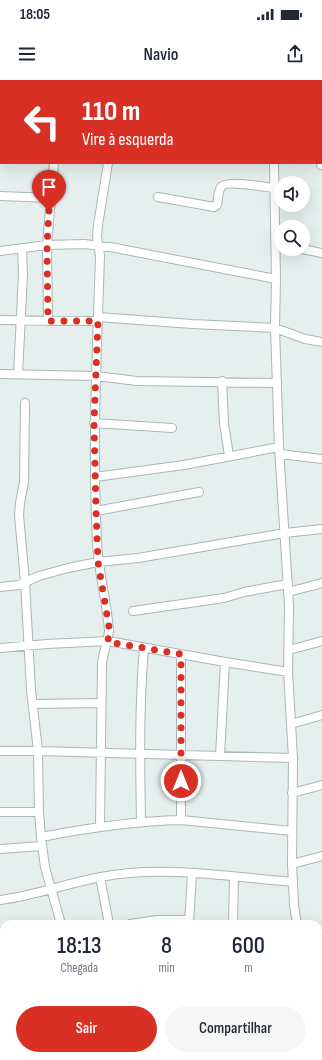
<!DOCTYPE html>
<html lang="pt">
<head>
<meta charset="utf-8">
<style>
  :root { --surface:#fff; --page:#f6f6f7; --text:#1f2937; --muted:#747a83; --accent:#d93025 }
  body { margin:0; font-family:"Sofia Sans Condensed",sans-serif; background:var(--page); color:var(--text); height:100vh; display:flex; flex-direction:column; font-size:15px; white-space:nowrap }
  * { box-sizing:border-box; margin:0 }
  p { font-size:13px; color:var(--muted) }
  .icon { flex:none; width:22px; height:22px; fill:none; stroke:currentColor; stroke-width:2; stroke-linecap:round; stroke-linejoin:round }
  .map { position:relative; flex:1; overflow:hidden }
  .panel { position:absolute; left:0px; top:840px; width:322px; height:140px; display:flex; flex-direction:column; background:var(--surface); border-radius:12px 12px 0 0; box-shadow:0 4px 16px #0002 }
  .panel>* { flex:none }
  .hud { position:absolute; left:0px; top:0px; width:322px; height:84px; box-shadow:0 4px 16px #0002; background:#d93025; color:#fff; overflow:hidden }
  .controls { position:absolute; left:274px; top:96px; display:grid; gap:8px }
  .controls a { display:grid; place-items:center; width:36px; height:36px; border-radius:50%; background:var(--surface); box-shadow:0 4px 16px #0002; font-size:20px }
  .pin { position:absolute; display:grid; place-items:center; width:34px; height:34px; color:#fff; margin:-41px -17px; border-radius:50% 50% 50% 0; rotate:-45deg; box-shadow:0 0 4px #0007 }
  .pin .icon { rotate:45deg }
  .me { position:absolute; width:44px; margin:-22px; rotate:0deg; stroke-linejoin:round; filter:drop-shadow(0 0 3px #0008) }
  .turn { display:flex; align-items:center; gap:14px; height:84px; padding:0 16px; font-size:18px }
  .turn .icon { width:52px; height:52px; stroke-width:2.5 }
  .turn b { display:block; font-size:28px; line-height:34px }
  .eta { display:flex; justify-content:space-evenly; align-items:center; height:68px; text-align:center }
  .eta b { font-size:24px; font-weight:600; line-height:28px }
  .primary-button { display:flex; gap:8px; margin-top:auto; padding:8px 16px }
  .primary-button a { flex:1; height:46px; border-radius:24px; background:var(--accent); color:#fff; font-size:16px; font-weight:600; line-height:46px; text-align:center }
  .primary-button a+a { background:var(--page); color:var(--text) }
  .status { display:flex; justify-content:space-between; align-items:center; height:28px; padding:0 20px; background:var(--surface); direction:ltr }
  .status svg { height:11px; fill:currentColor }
  header { display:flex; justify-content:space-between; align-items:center; height:52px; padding:0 16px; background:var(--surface); font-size:18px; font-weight:600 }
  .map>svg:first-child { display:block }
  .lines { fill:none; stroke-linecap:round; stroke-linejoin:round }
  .minor-casing { stroke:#a7b8b6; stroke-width:10 }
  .major-casing { stroke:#c1caca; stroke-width:12 }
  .minor { stroke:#fff; stroke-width:8 }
  .major { stroke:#67a5a6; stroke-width:10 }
  .route { stroke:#d93025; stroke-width:7; stroke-dasharray:0 12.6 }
</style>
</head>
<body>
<div class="status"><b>18:05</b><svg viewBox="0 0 49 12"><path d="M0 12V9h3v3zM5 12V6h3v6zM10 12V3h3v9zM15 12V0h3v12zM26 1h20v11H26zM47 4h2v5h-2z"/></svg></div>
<header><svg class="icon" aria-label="menu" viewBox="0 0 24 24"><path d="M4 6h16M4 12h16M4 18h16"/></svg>Navio<svg class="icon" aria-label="share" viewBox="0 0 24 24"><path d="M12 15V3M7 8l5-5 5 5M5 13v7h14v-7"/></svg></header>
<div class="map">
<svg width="322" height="980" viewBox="0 0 322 980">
  <rect width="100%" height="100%" fill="#e5efed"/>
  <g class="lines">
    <g class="minor-casing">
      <path id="minor" d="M64,1v-1
        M121,1v-1
        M225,1l1,-1
        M274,1v-1
        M0,13h1
        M274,83l2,116 -1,49 4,119 10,158 -1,67 5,86 -1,106 2,41 3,19
        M321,85h1
        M0,116l51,2
        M158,117l56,10 3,-2c1,-5 1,-14 4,-18 4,-7 44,0 53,1
        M302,169l20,4
        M0,171l47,-6 37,-1 26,3 166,32
        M98,237l94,7 83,4 30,11 17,3
        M0,240l98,1
        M48,241l-1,-76 7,-82
        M0,294l96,2 41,5 140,2
        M18,294l5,-100 -1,-26
        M222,301l2,42 5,33
        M25,323l-1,79 -4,21 -1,12 6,67 6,108 7,61 1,61 2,25 4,30 16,57
        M94,343l78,5
        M280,374l42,5
        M95,397l89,-12 95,-18
        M96,431l103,-19
        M0,507l19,-2 20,-9 29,-8 30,-6 40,-4 147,-25 37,-4
        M288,512l34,-9
        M133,531l91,-13 20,-6 44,-8
        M0,568l47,-4 61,-3 117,21 63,10
        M289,570l33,-9
        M181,574v166
        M33,624l68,-1
        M291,644l31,-9
        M0,671h38l255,7
        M220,676l5,-94
        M292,713l30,-8
        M0,732h39
        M141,742c-1,-58 -2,-116 3,-174
        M100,746l2,-162c1,-12 6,-22 7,-33 -2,-30 -11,-60 -12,-90 -5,-95 0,-190 3,-285l-3,-20 1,-11 10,-62
        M41,757c47,-9 92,-16 140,-17l111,11
        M0,769l42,-3
        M292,784l30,-8
        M100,797l9,47
        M0,820c34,-4 67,-17 101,-23 63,-12 129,0 192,5
        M130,844l27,-4h32
        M189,844l3,-50
        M233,844l1,-47
        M0,875h4
        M318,943l4,-1
        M318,966l4,11
        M21,976l1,4
        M101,976l1,4
        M172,976l2,4
        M258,976l2,4
        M181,980l15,-4"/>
    </g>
    <g class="major-casing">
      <path id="major" d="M318,861l4,-1
        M0,952l4,-1"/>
    </g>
    <use href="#minor" class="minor"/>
    <use href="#major" class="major"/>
  </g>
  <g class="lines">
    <path class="route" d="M49,131l-2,34 1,76h50l-4,102 2,88 2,51 11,65 -1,15 73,12v127"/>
  </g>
</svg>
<div class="controls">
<a><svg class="icon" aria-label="sound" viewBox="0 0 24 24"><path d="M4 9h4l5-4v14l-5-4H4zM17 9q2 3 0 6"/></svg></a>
<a><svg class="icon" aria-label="search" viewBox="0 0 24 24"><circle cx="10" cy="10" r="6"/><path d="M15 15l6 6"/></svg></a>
</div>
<div class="pin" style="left:49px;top:131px;background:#d93025"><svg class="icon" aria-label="arrive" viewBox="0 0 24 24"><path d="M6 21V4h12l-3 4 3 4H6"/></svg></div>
<svg class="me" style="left:181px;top:701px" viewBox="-20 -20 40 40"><circle r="17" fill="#d93025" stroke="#fff" stroke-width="3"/><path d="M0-11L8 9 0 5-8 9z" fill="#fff"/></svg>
<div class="hud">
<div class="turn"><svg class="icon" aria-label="left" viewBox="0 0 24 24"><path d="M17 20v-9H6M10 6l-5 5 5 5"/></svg><div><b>110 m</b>Vire à esquerda</div></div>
</div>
<section class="panel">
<div class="eta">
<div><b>18:13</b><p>Chegada</p></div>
<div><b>8</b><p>min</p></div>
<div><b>600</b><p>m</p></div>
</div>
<div class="primary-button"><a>Sair</a><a>Compartilhar</a></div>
</section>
</div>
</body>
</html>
